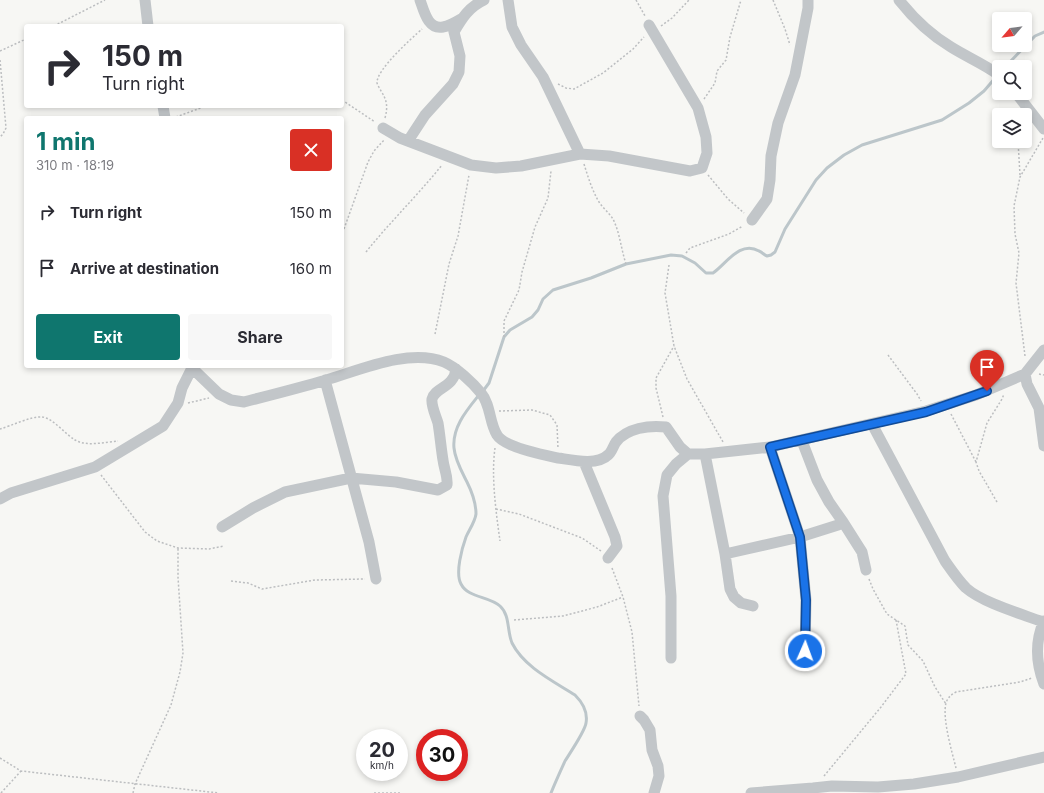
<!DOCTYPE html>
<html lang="en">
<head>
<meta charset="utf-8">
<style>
  :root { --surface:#fff; --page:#f7f7f7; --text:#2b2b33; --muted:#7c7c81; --accent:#0f766e }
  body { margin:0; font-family:Inter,sans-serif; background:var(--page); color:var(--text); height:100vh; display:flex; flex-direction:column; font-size:15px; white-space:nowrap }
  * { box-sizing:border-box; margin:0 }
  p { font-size:13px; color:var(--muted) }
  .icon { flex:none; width:22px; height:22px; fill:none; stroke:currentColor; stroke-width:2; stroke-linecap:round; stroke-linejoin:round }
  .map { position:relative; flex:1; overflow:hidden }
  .panel { position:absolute; left:24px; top:116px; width:320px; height:252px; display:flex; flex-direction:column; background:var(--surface); border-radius:4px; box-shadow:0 2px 6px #0003 }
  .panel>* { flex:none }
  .hud { position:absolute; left:24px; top:24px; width:320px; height:84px; border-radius:4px; box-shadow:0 2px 6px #0003; background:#fff; color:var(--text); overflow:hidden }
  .needle { width:26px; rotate:242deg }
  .tools { position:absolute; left:992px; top:12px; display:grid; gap:8px }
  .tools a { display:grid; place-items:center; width:40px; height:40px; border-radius:4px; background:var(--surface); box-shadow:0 2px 6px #0003; font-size:20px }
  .speed { position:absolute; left:356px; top:729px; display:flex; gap:8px; font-size:20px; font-weight:700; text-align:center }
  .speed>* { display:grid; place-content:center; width:52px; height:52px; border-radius:50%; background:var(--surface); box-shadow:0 2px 6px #0003; line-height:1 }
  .speed small { font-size:10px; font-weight:400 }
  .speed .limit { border:6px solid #d22; background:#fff; color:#111 }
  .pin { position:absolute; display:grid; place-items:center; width:34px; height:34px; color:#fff; margin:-41px -17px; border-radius:50% 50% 50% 0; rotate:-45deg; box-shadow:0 0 4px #0007 }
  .pin .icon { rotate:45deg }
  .me { position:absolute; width:44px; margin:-22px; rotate:2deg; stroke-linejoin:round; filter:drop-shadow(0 0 3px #0008) }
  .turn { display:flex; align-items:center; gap:14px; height:84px; padding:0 12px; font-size:18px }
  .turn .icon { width:52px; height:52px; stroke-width:2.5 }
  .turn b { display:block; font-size:28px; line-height:34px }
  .round { display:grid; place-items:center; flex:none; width:42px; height:42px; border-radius:4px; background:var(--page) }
  .headline { display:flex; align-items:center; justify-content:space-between; height:68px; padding:0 12px }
  h1 { font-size:24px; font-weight:700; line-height:30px; color:var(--accent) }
  .action { display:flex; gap:8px; margin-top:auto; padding:8px 12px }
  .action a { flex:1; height:46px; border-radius:4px; background:var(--accent); color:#fff; font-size:16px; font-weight:700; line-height:46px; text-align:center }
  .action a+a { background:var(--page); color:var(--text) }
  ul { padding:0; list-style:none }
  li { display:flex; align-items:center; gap:12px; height:56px; padding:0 12px }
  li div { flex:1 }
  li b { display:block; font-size:15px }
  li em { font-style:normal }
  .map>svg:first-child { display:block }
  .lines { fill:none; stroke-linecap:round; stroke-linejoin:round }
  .stream { stroke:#bcc6ca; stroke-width:3 }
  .path { stroke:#bcbec0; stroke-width:1.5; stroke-dasharray:2 2; stroke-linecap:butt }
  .minor { stroke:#c2c6c9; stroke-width:11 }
  .route-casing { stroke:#114b97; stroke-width:10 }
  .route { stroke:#1a73e8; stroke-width:7 }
</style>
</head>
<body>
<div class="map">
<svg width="1044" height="793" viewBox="0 0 1044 793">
  <rect width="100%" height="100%" fill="#f7f7f4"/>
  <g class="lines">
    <path class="stream" d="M1005,67l30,-31 9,-4
      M483,391l6,-8 15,-46 6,-7 22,-13 6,-7 5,-11 10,-9 38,-12 35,-14 45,-9 11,1 13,7 11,10h7c13,-9 27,-33 46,-22 3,1 5,4 8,5l4,-1 4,-3 10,-23 31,-49 11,-12 17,-13 18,-10 80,-25 27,-17 15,-12 12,-14
      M479,395c-12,15 -27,32 -25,53 1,12 8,24 13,34 5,10 9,21 9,32 -1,8 -7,16 -10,23 -4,11 -11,36 -5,47 7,14 28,12 39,22 10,9 7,25 12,37 12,24 41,38 63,52 7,7 13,17 11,28 -1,8 -16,30 -21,38 -5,11 -10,22 -14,32"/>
    <path class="path" d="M636,0l9,16
      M773,0l12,29 5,16
      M54,26l51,-26
      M661,26l11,-8 17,-18
      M0,51l26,-12
      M0,60l6,68 -3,6 -3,3
      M558,84l8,4 8,1 29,-16 30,-24 11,-12
      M704,99l11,-16 2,-12 9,-11 4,-23 11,-37
      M342,100l33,22
      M176,117l30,-11
      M385,118c3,-11 2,-18 -4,-27 -1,-2 -3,-5 -4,-8 -1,-13 35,-45 45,-54
      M1018,141l2,34
      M584,164c4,13 8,26 15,38 4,6 10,11 14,17 7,14 8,30 13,45
      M708,175l20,24 16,14
      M344,229l24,-67 6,-11 10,-11
      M366,252c24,-30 52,-57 76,-87
      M686,253l4,-5 39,-14 14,-8
      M669,265l-4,28 9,53 13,33 36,63
      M435,334l14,-70 9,-28 11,-61
      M504,337v-16l15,-31 3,-18 13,-45 13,-29 3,-27
      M888,355l29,39 4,7
      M1025,356l-9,-73 3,-30 -4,-19 -1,-28 6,-29 23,-39
      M1039,374l5,1
      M188,403l21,-5
      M499,411l33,-1 18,5 7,10 1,24
      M951,414l25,48
      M663,417l-7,-29v-10l18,-32
      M0,429c11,-3 31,-13 42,-12 11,1 23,17 33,23 12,7 30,2 43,1
      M495,448c-4,28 1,64 5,93
      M101,475l44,57 12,9 21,7 31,1 15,-3
      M997,502l-18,-31 -3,-9 11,-39 15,-24 2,-5
      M496,509l23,5 63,24 19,13
      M612,568l11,29 9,35 7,74
      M869,579l4,10 14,25 18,12 3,19 15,16 12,26 11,17
      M231,581l17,2 14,6 53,-9 50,-1
      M514,620l49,-4 34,-9 26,-10
      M0,758l21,13 198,22
      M956,768c-4,-16 -14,-50 -10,-65 2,-6 5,-8 10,-11l64,-10 12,-4
      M824,776l57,-69 25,-33 -10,-54
      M1,793l20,-22
      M133,793l2,-9 36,-79 9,-33 3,-19 -5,-76v-29
      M374,793h28"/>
    <path class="minor" d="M145,0l3,26
      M420,0c4,11 8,30 23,27 6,-1 13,-5 18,-8
      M508,0l4,27 9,18 22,32 37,77
      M899,0c15,19 32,35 52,47 16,10 33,17 48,28
      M1016,93l28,36
      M163,106l2,12
      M383,128l17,10 71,27 25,3 25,-2 59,-12 29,2 81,15 12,-3 5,-15 -1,-16 -8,-29 -49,-83
      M408,141l17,-26 28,-31 6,-12 1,-16 -6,-24c8,-14 15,-25 30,-32
      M752,220l15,-21 3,-19 1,-24 7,-33 17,-48 13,-67v-8
      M1044,350l-19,24 2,10 12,24 5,38
      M192,368l27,26 12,6 13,2c27,-7 55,-14 82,-22 34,-10 83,-32 118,-18 12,5 29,21 37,31 10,12 8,29 16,42 7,12 47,20 61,23 14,2 39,8 50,-3 4,-3 5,-9 8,-13 11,-14 33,-17 50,-15l14,20 8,7h17l65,-7 156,-36 50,-16 49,-21
      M325,380l44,162 7,37
      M872,424l73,137c7,10 13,19 21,27 17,15 56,26 77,34
      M802,441l15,39 12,22 14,20 19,30 4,18
      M770,447l30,90 6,63 -1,51
      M705,454l20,100 5,35 4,8 7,6 12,3
      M584,462l31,75 2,9 -9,12
      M0,499l11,-6 84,-26 68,-41 15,-23 4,-15 11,-22
      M222,527l31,-19 32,-16 66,-14 45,4 42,8 9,-5c1,-9 -3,-16 -4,-25 -2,-12 -3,-25 -5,-37 -2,-7 -7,-17 -6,-24 3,-12 22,-11 24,-30
      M725,554l75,-17 38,-12 5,-3
      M1044,621c-9,20 -8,42 0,63
      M671,658v-62l-8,-100 4,-21 9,-11 12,-10
      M640,716l4,4 6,10 2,20 6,16 1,10 -5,17
      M751,793l62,-5 19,-2 46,1 36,-3 44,-7 86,-20"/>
  </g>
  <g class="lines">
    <g class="route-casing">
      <path id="route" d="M805,651l1,-51 -6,-63 -30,-90 156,-35 61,-21"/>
    </g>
    <use href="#route" class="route"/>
  </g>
</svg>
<div class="tools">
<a><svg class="needle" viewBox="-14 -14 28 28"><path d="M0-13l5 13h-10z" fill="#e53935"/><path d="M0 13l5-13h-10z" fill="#7c7c81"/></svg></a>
<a><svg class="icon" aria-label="search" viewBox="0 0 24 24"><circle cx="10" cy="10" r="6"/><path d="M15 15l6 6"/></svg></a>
<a><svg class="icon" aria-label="layers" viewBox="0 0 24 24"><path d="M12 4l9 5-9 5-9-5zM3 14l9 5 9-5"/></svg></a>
</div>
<div class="speed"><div>20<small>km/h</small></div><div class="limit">30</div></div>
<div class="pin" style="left:987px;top:391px;background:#d93025"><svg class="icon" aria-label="arrive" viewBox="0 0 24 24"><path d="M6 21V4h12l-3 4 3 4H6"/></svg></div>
<svg class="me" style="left:805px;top:651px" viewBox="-20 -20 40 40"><circle r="17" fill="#1a73e8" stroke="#fff" stroke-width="3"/><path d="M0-11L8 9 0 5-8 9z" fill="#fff"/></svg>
<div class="hud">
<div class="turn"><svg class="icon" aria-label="right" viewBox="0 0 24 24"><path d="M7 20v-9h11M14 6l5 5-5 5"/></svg><div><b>150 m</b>Turn right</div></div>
</div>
<section class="panel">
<div class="headline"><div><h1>1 min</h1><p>310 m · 18:19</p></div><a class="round" style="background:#d93025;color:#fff"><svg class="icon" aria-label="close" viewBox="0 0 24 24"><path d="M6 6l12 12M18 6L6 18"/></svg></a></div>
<ul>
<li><svg class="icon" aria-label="right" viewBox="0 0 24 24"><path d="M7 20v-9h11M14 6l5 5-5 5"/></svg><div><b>Turn right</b></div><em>150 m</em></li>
<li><svg class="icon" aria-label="arrive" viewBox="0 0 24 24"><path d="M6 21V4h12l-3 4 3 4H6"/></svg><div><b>Arrive at destination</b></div><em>160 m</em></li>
</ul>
<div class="action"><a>Exit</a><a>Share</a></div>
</section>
</div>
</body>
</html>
